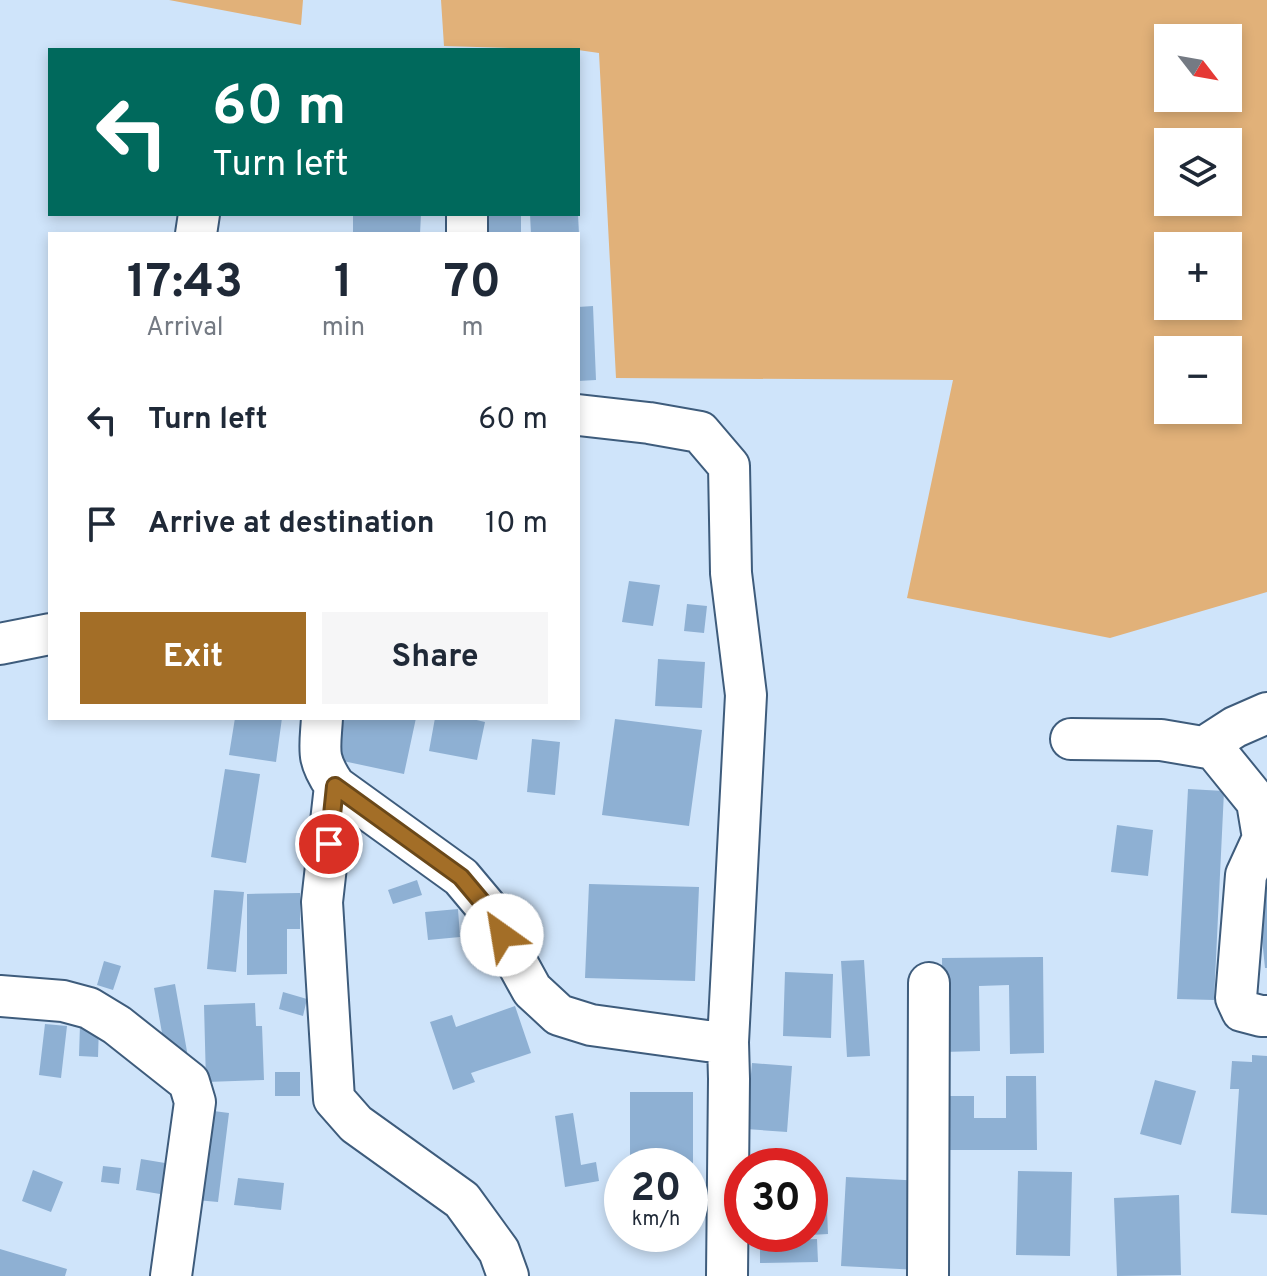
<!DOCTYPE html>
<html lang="en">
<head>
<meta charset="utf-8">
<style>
  :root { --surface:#fff; --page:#f6f6f7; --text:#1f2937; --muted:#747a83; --accent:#a36e27 }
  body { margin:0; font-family:Overpass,sans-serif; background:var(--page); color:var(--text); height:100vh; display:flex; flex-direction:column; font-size:30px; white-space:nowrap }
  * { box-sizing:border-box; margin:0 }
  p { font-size:26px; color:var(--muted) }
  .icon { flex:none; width:44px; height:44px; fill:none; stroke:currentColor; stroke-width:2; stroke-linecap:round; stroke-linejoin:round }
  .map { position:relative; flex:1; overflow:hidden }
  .details { position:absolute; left:48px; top:232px; width:532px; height:488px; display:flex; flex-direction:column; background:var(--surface); border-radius:0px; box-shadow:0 4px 12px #0003 }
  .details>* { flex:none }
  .banner { position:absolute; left:48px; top:48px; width:532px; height:168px; border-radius:0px; box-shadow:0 4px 12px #0003; background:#00695c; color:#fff; overflow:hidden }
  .needle { width:52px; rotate:121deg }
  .tools { position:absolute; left:1154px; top:24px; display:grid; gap:16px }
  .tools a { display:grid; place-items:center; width:88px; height:88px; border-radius:0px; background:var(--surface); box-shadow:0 4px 12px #0003; font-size:40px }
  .speed { position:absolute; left:604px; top:1148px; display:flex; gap:16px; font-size:40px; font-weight:700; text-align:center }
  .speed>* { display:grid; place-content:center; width:104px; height:104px; border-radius:50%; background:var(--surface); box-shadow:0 4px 12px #0003; line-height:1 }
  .speed small { font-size:20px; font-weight:400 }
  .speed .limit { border:12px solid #d22; background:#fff; color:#111 }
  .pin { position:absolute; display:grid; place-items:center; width:68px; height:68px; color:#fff; margin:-34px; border:4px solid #fff; border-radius:50%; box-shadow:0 2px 8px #0007 }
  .me { position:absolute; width:88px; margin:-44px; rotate:328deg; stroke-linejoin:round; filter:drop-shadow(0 0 6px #0008) }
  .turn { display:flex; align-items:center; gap:28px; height:168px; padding:0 32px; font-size:36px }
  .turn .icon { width:104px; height:104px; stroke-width:2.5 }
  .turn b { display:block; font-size:56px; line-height:68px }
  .eta { display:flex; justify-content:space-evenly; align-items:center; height:136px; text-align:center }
  .eta b { font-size:48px; font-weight:700; line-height:56px }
  .primary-button { display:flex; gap:16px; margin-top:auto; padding:16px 32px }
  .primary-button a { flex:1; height:92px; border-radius:0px; background:var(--accent); color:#fff; font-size:32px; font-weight:700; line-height:92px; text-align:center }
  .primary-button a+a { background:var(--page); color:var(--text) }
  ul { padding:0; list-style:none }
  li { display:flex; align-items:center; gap:24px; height:104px; padding:0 32px }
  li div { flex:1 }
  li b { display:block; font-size:30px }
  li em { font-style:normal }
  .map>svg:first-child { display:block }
  .green { fill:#e1b179; fill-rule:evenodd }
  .building { fill:#8eb0d3 }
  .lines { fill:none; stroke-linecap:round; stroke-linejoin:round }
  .minor-casing { stroke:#3e5c7c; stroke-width:44 }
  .minor { stroke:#fff; stroke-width:40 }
  .route-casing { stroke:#6a4819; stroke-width:20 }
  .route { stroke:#a36e27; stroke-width:14 }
</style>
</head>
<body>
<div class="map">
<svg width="1267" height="1276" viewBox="0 0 1267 1276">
  <rect width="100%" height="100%" fill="#cfe4fa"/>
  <path class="green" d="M169,0h134l-2,25z
    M441,0h826v592l-157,46 -203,-40 46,-218 -337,-2 -17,-325 -21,-3 -134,-4zM1168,38h60v60h-60zM1168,142h60v60h-60zM1168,246h60v60h-60zM1168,350h60v60h-60z"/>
  <path class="building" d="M353,214h68l-1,20h-67z
    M475,214h46v20h-45z
    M530,214h48l1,20h-48z
    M593,306l3,74 -18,1v-74z
    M629,581l31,4 -7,41 -31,-4z
    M687,604l20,2 -3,27 -20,-2z
    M658,659l47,3 -3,46 -47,-2z
    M235,718h47l-6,44 -47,-7z
    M337,718h79l-12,56 -75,-16z
    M435,718h33l17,4 -8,38 -48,-9z
    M615,719l87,11 -13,96 -87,-11z
    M532,739l28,3 -5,53 -28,-3z
    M225,769l35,5 -14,89 -35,-6z
    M1188,789l36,2 -10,209 -37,-1z
    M1117,825l36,5 -5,46 -37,-4z
    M417,880l5,15 -29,9 -5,-14z
    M589,884l110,3 -4,94 -110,-3z
    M1267,888v80h-2l-8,-79z
    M214,890l30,2 -8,80 -29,-3z
    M300,893v36h-13v45l-40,1v-81z
    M458,909l2,28 -32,3 -3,-28z
    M1043,957l1,96 -34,1 -1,-69 -30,1 1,65 -37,1 -1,-94z
    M864,960l6,96 -23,1 -6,-96z
    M104,961l17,5 -8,24 -16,-5z
    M785,972l48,2 -2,64 -48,-2z
    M175,984l13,73 -21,4 -13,-73z
    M283,992l24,7 -4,17 -24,-7z
    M255,1003l1,23h6l2,54 -58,2 -2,-77z
    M515,1006l16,47 -60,20 4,9 -22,8 -23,-68 22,-7 4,12z
    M45,1024l22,2 -6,52 -22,-3z
    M80,1025h19l-1,32 -19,-1z
    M1252,1055l15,1v159l-36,-2 8,-124h-9l2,-28 20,1z
    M752,1063l40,3 -5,66 -41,-3z
    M275,1072h25v24h-25z
    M1006,1076h30l1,74h-89v-54h26v22h32z
    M1155,1080l41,11 -15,54 -41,-11z
    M630,1092h63v86h-3v-12h-60z
    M198,1109l31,4 -11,89 -32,-3z
    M573,1113l8,52 15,-3 3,19 -34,6 -10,-71z
    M141,1159l30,5 -5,31 -30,-5z
    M103,1166l18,2 -2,16 -18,-2z
    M33,1170l30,12 -12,30 -29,-11z
    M1018,1171l54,1 -2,84 -54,-1z
    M846,1177l78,4 -5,89 -78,-4z
    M238,1178l46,5 -3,27 -47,-5z
    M810,1187h16l2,47 -18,1z
    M1179,1195l2,80 -64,1 -3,-78z
    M760,1234h27v6l30,-1 1,23 -58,1z
    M0,1249l67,20 -2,7h-65z"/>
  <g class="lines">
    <g class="minor-casing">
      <path id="minor" d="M467,214v20
        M196,234l3,-20
        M578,415l71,8 51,9 29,34 2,107 15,122 -18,347 1,37 -2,197
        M0,644l50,-10
        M322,718c-2,33 -6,40 13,68l126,91 26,31 45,82 27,25 32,10 116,16 21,1
        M1071,739l90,1 53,9 43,53 6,36 -17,37 -10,123 6,13 19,5h6
        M1204,747l31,-20 32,-14
        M335,786l-13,116 12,197 22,25 106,76 37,51 9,25
        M0,996l63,5 26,7 28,17 72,57 6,20 -24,174
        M928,1276l1,-293"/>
    </g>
    <use href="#minor" class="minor"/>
  </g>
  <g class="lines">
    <g class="route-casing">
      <path id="route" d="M329,844l6,-58 126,91 26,31 15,27"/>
    </g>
    <use href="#route" class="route"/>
  </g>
</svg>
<div class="tools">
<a><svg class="needle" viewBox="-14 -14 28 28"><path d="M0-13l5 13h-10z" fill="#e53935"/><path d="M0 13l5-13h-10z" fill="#747a83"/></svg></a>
<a><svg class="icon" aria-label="layers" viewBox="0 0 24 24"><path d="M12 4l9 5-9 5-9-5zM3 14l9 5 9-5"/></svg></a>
<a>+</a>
<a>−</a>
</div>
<div class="speed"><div>20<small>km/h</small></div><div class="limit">30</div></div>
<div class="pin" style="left:329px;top:844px;background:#d93025"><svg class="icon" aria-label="arrive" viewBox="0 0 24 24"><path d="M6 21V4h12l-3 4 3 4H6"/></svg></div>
<svg class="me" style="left:502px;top:935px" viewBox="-20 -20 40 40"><circle r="19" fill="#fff"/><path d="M0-13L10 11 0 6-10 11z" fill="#a36e27"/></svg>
<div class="banner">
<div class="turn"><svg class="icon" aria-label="left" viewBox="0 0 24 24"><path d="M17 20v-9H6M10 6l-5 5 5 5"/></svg><div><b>60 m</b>Turn left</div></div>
</div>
<section class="details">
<div class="eta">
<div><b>17:43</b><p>Arrival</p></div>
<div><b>1</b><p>min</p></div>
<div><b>70</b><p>m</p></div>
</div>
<ul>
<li><svg class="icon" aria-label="left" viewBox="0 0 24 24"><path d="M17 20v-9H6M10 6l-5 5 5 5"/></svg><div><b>Turn left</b></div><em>60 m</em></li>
<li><svg class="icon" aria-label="arrive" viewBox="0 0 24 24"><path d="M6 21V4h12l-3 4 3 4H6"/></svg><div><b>Arrive at destination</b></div><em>10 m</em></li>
</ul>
<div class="primary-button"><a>Exit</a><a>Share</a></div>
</section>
</div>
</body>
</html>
